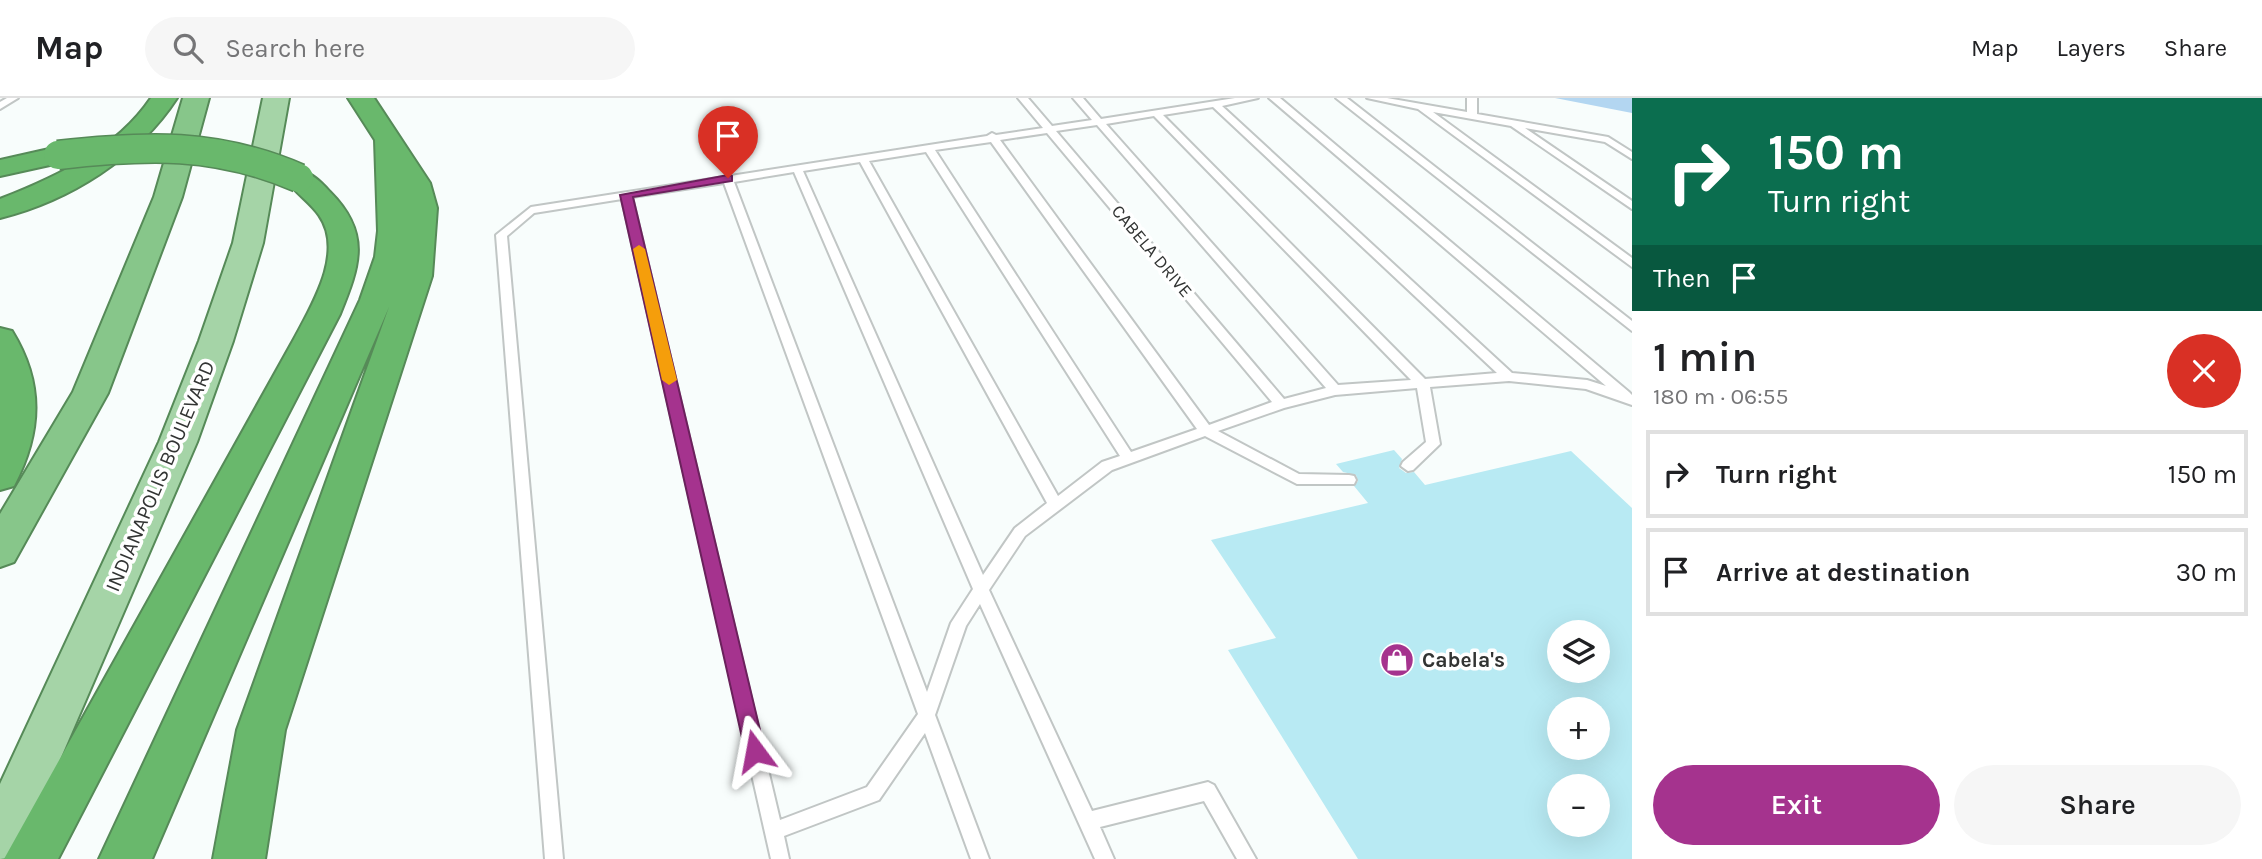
<!DOCTYPE html>
<html lang="en">
<head>
<meta charset="utf-8">
<style>
  :root { --surface:#fff; --page:#f6f6f6; --text:#202124; --muted:#757577; --line:#e0e0e0; --accent:#a5338e }
  body { margin:0; font-family:Karla,sans-serif; background:var(--page); color:var(--text); height:100vh; display:flex; flex-direction:column; font-size:26px; white-space:nowrap }
  * { box-sizing:border-box; margin:0 }
  p { font-size:23px; color:var(--muted) }
  .icon { flex:none; width:38px; height:38px; fill:none; stroke:currentColor; stroke-width:2; stroke-linecap:round; stroke-linejoin:round }
  .map { position:relative; flex:1; overflow:hidden }
  .side { display:flex; flex-direction:column; background:var(--surface); width:630px }
  .side>* { flex:none }
  .hud { background:#0b6e4f; color:#fff; overflow:hidden }
  .controls { position:absolute; left:1547px; top:522px; display:grid; gap:14px }
  .controls a { display:grid; place-items:center; width:63px; height:63px; border-radius:50%; background:var(--surface); box-shadow:0 7px 28px #0002; font-size:35px }
  .pin { position:absolute; display:grid; place-items:center; width:60px; height:60px; color:#fff; margin:-72px -30px; border-radius:50% 50% 50% 0; rotate:-45deg; box-shadow:0 0 7px #0007 }
  .pin .icon { rotate:45deg }
  .me { position:absolute; width:77px; margin:-38px; rotate:347deg; stroke-linejoin:round; filter:drop-shadow(0 0 5px #0008) }
  .turn { display:flex; align-items:center; gap:24px; height:147px; padding:0 21px; font-size:32px }
  .turn .icon { width:91px; height:91px; stroke-width:2.5 }
  .turn b { display:block; font-size:49px; line-height:60px }
  .then { display:flex; align-items:center; height:66px; padding:0 21px; background:#0003; gap:14px; font-size:26px }
  .round { display:grid; place-items:center; flex:none; width:74px; height:74px; border-radius:37px; background:var(--page) }
  .summary { display:flex; align-items:center; justify-content:space-between; height:119px; padding:0 21px }
  h1 { font-size:42px; font-weight:600; line-height:52px }
  .action { display:flex; gap:14px; margin-top:auto; padding:14px 21px }
  .action a { flex:1; height:80px; border-radius:42px; background:var(--accent); color:#fff; font-size:28px; font-weight:600; line-height:80px; text-align:center }
  .action a+a { background:var(--page); color:var(--text) }
  ul { padding:0; list-style:none }
  li { display:flex; align-items:center; gap:21px; height:88px; margin:0 14px 10px; padding:0 7px; border:4px solid var(--line); border-radius:0px }
  li div { flex:1 }
  li b { display:block; font-size:26px }
  li em { font-style:normal }
  header { display:flex; align-items:center; gap:42px; box-sizing:border-box; height:98px; padding:0 35px; background:var(--surface); border-bottom:2px solid var(--line) }
  header strong { font-size:33px }
  nav { display:flex; gap:38px; margin-inline-start:auto; font-size:24px }
  .search { width:490px; height:63px; background:var(--page); display:flex; align-items:center; gap:18px; box-sizing:border-box; padding:0 24px; border-radius:38px; color:var(--muted); font-size:26px }
  main { display:flex; flex:1; min-height:0 }
  .map>svg:first-child { display:block }
  .water { fill:#b3d6f1 }
  .building { fill:#b8eaf3; fill-rule:evenodd }
  .lines { fill:none; stroke-linecap:round; stroke-linejoin:round }
  .service-casing { stroke:#c1c6c5; stroke-width:4 }
  .primary-casing { stroke:#568a58; stroke-width:4 }
  .trunk-casing { stroke:#568a58; stroke-width:4 }
  .motorway-casing { stroke:#568a58; stroke-width:4 }
  .service { fill:#fff; fill-rule:evenodd }
  .primary { fill:#a5d4a7; fill-rule:evenodd }
  .trunk { fill:#87c68a; fill-rule:evenodd }
  .motorway { fill:#69b86c; fill-rule:evenodd }
  .motorway-bridge-casing { stroke:#568a58; stroke-width:31; stroke-linecap:butt }
  .motorway-bridge { stroke:#69b86c; stroke-width:28 }
  .route { fill:#a5338e; stroke:#6b215c; stroke-width:2 }
  .slow { fill:#f59e0b }
  .labels { text-anchor:middle; stroke-width:7; stroke-linejoin:round; paint-order:stroke }
  .far-street-label { font-size:18px; fill:#323433; stroke:#fff }
  .street-label { font-size:21px; fill:#323433; stroke:#fff }
  .poi-label { font-size:21px; font-weight:bold; fill:#323433; stroke:#fff; text-anchor:start }
</style>
</head>
<body>
<header>
<strong>Map</strong>
<div class="search"><svg class="icon" aria-label="search" viewBox="0 0 24 24"><circle cx="10" cy="10" r="6"/><path d="M15 15l6 6"/></svg>Search here</div>
<nav><a>Map</a><a>Layers</a><a>Share</a></nav>
</header>
<main>
<div class="map">
<svg width="1632" height="761" viewBox="0 0 1632 761">
  <rect width="100%" height="100%" fill="#f8fdfc"/>
  <path class="water" d="M1555,0h77v15z"/>
  <path class="building" d="M1394,352l8,9 -3,9 7,5 8,-1 11,13 146,-34 61,57v351h-274l-130,-209 48,-12 -65,-98 157,-37 -14,-17 4,-5 -2,-6 -13,-3 -7,-8zM1559,534h39v38h-39zM1559,611h39v38h-39zM1559,688h39v38h-39z"/>
  <g class="lines">
    <g class="service-casing">
      <path id="service" d="M7,0h11l-18,11v-7z
        M1018,0h10l24,28 40,-6 -19,-22h10l18,21 134,-21h23l-36,8 290,267 75,7 19,6 -337,-288h11l349,294 3,3v10l-46,-16 -77,-8 -79,6 10,57 -27,26 -5,1 -7,-5 2,-4 23,-20 -9,-54 -82,7 -51,13 -66,23 81,43 50,1 5,1 2,4 -2,4h-57l-92,-48 -93,34 -87,66 -36,54 103,221 116,-29 6,3 42,74h-19l-33,-58 -104,26 14,32h-19l-115,-255 -14,22 -31,89 54,144h-18l-46,-126 -46,67 -95,36 5,23h-18l-149,-660 -88,14 -27,23 56,623h-18l-49,-624 35,-28 456,-71 5,-3 4,2 47,-7zM1213,9l284,266 -72,6 -262,-264zM1154,18l257,264 -73,5 -232,-261zM1097,27l229,263 -42,11 -228,-268zM1047,35l225,269 -63,23 -209,-285zM991,44l206,287 -66,23 -196,-302zM926,54l194,304 -18,6 -44,34 -189,-335zM860,64l187,341 -32,25 -32,47 -180,-404zM794,74l179,417 -22,34 -24,69 -193,-510zM724,85l194,531 -51,73 -87,33 -148,-623z
        M1336,0h11l285,223v10z
        M1367,0h20l80,14v-14h10v16l131,23 24,15v7l-27,-17 -80,-14 107,73v8l-121,-83 -78,-14 199,146v9l-214,-158z"/>
    </g>
    <g class="primary-casing">
      <path id="primary" d="M263,0h26l-26,145 -30,98 -36,101 -179,415 -18,2v-75l159,-342 40,-101 34,-98z"/>
    </g>
    <g class="trunk-casing">
      <path id="trunk" d="M183,0h26l-27,99 -74,196 -94,169 -14,5v-53l73,-122 81,-195z"/>
    </g>
    <g class="motorway-casing">
      <path id="motorway" d="M151,0h26c-39,60 -108,103 -177,120v-19c56,-22 117,-50 151,-101z
        M348,0h26l56,85 7,25 -5,68 -147,454 -20,129h-52l24,-129 152,-423 -237,552h-53l261,-559 15,-43 3,-26 -3,-91z
        M58,49l10,2 4,6 -4,6 -68,15v-16z
        M299,72c13,3 22,12 31,22 41,41 30,73 10,122l-282,545h-54l290,-520c18,-34 51,-87 25,-124 -10,-14 -25,-23 -34,-37l4,-6z
        M0,230l12,3c32,52 30,101 2,155l-14,4z"/>
    </g>
    <use href="#service" class="service"/>
    <use href="#primary" class="primary"/>
    <use href="#trunk" class="trunk"/>
    <use href="#motorway" class="motorway"/>
    <g class="motorway-bridge-casing">
      <path id="motorway-bridge" d="M58,57c88,-10 158,-13 241,23"/>
    </g>
    <use href="#motorway-bridge" class="motorway-bridge"/>
  </g>
  <path class="route" d="M728,77l4,1v5l-99,16 132,554 -3,7 -7,3 -7,-3 -3,-7 -125,-556z"/>
  <path class="slow" d="M639,147l6,4 32,131 -8,5 -7,-5 -29,-131z"/>
  <defs>
    <g id="shop-disc" transform="scale(1.75)"><circle r="9.5" fill="#a5338e" stroke="#fff"/><path d="M-5-2.5h2.3a2.7 3.5 0 0 1 5.4 0H5L5.5 6h-11ZM-1.5-2.5h3a1.5 2.3 0 0 0-3 0Z" fill="#fff"/></g>
  </defs>
  <g fill-rule="evenodd">
    <use href="#shop-disc" x="1397" y="562"/>
  </g>
  <g class="labels">
    <g class="far-street-label">
      <text transform="translate(1152 153) rotate(50)" y="6">CABELA DRIVE</text>
    </g>
    <g class="street-label">
      <text transform="translate(160 378) rotate(-67)" y="7">INDIANAPOLIS BOULEVARD</text>
    </g>
    <g class="poi-label">
      <text x="1422" y="569">Cabela's</text>
    </g>
  </g>
</svg>
<div class="controls">
<a><svg class="icon" aria-label="layers" viewBox="0 0 24 24"><path d="M12 4l9 5-9 5-9-5zM3 14l9 5 9-5"/></svg></a>
<a>+</a>
<a>−</a>
</div>
<div class="pin" style="left:728px;top:80px;background:#d93025"><svg class="icon" aria-label="arrive" viewBox="0 0 24 24"><path d="M6 21V4h12l-3 4 3 4H6"/></svg></div>
<svg class="me" style="left:755px;top:653px" viewBox="-20 -20 40 40"><path d="M0-17L14 15 0 8-14 15z" fill="#a5338e" stroke="#fff" stroke-width="4"/></svg>
</div>
<section class="side">
<div class="hud">
<div class="turn"><svg class="icon" aria-label="right" viewBox="0 0 24 24"><path d="M7 20v-9h11M14 6l5 5-5 5"/></svg><div><b>150 m</b>Turn right</div></div>
<div class="then">Then<svg class="icon" aria-label="arrive" viewBox="0 0 24 24"><path d="M6 21V4h12l-3 4 3 4H6"/></svg></div>
</div>
<div class="summary"><div><h1>1 min</h1><p>180 m · 06:55</p></div><a class="round" style="background:#d93025;color:#fff"><svg class="icon" aria-label="close" viewBox="0 0 24 24"><path d="M6 6l12 12M18 6L6 18"/></svg></a></div>
<ul>
<li><svg class="icon" aria-label="right" viewBox="0 0 24 24"><path d="M7 20v-9h11M14 6l5 5-5 5"/></svg><div><b>Turn right</b></div><em>150 m</em></li>
<li><svg class="icon" aria-label="arrive" viewBox="0 0 24 24"><path d="M6 21V4h12l-3 4 3 4H6"/></svg><div><b>Arrive at destination</b></div><em>30 m</em></li>
</ul>
<div class="action"><a>Exit</a><a>Share</a></div>
</section>
</main>
</body>
</html>
